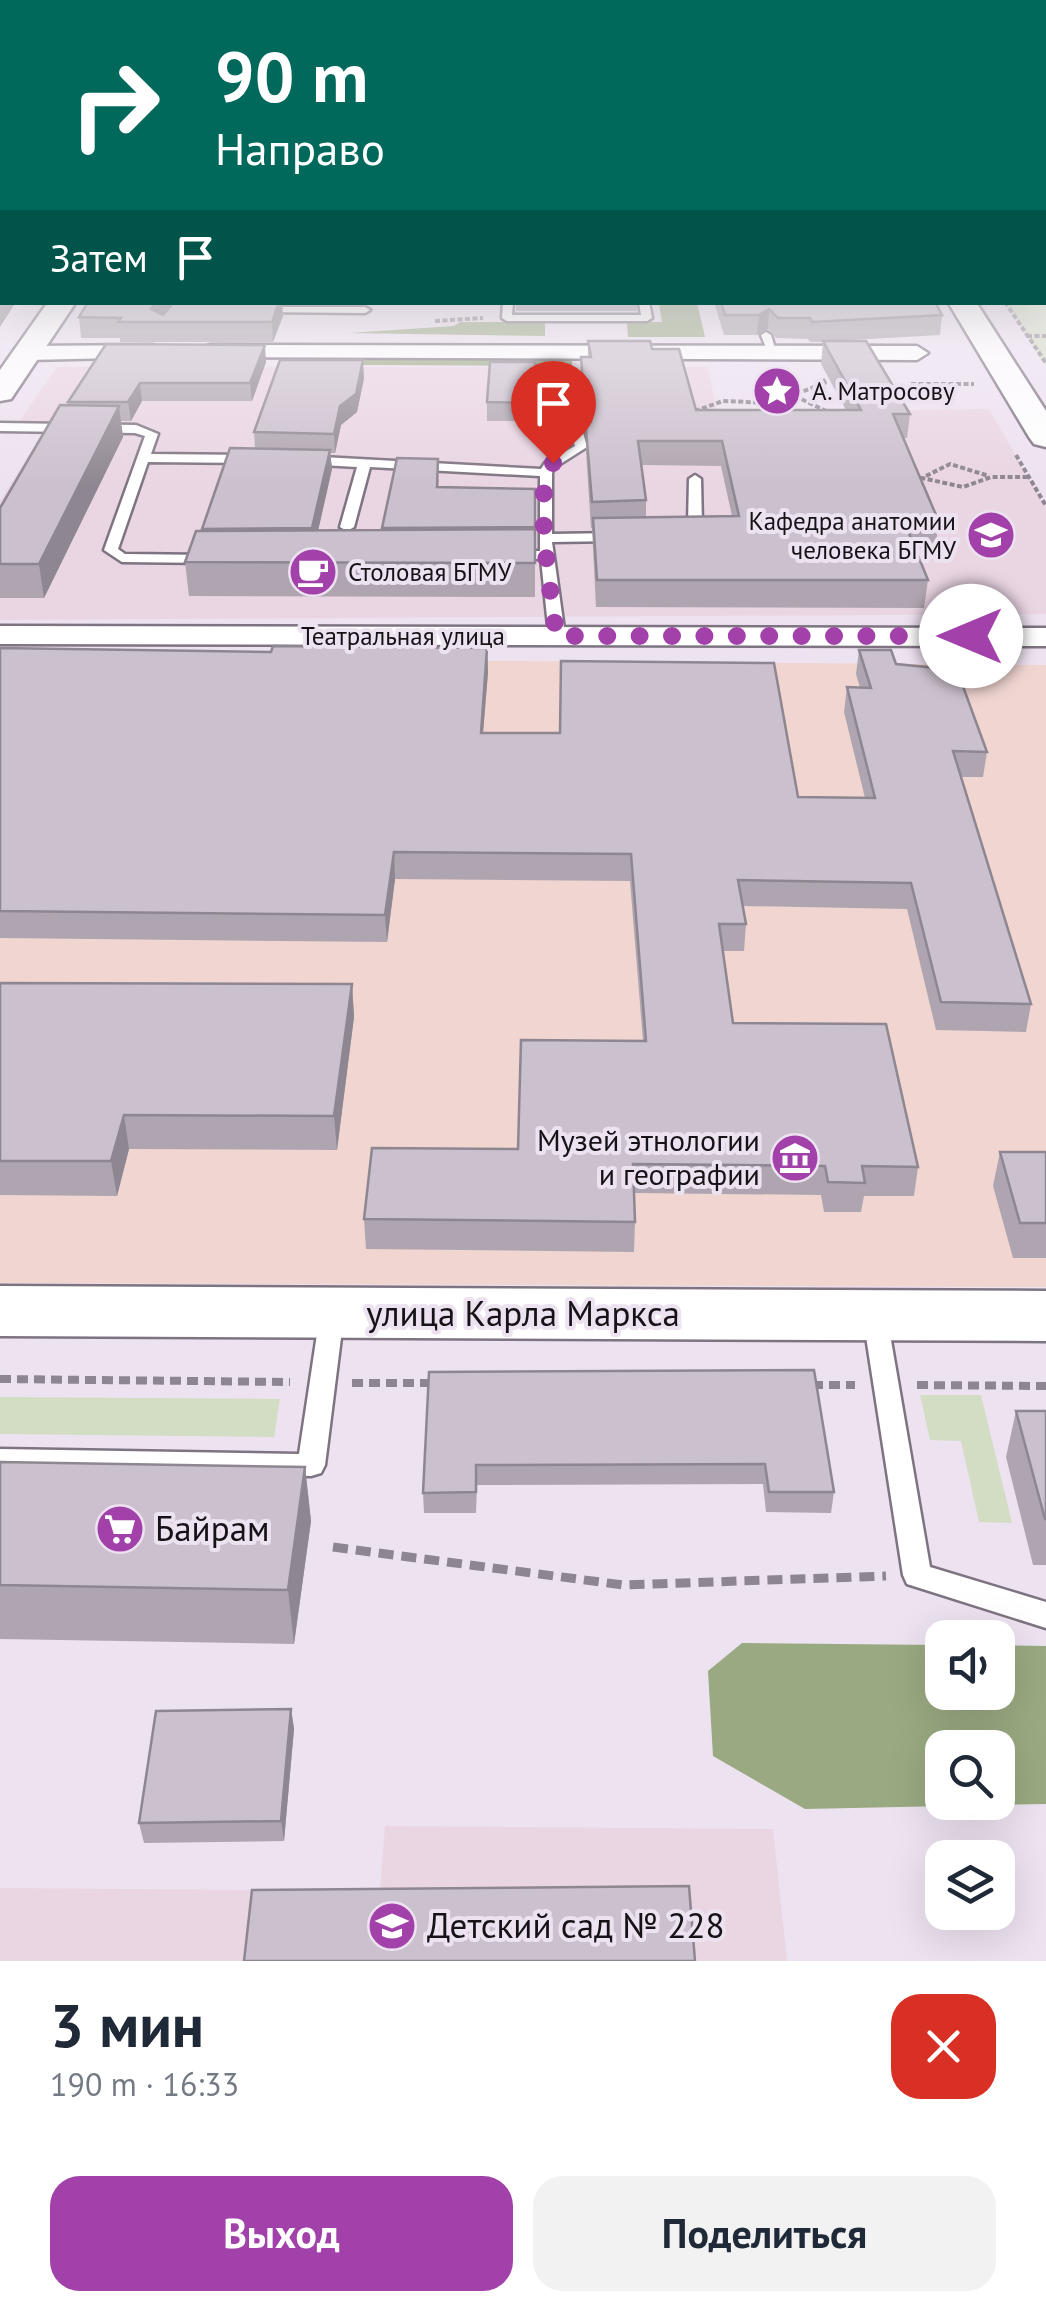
<!DOCTYPE html>
<html lang="ru">
<head>
<meta charset="utf-8">
<style>
  :root { --surface:#fff; --page:#f2f2f3; --text:#1f2937; --muted:#747a83; --accent:#a241a9 }
  body { margin:0; font-family:"PT Sans",sans-serif; background:var(--page); color:var(--text); height:100vh; display:flex; flex-direction:column; font-size:38px; white-space:nowrap }
  * { box-sizing:border-box; margin:0 }
  p { font-size:32px; color:var(--muted) }
  .icon { flex:none; width:55px; height:55px; fill:none; stroke:currentColor; stroke-width:2; stroke-linecap:round; stroke-linejoin:round }
  .map { position:relative; height:1961px; overflow:hidden }
  .panel { display:flex; flex-direction:column; background:var(--surface); flex:1 }
  .panel>* { flex:none }
  .banner { position:absolute; left:0px; top:0px; width:1048px; height:305px; box-shadow:0 10px 40px #0002; background:#00695c; color:#fff; overflow:hidden }
  .fabs { position:absolute; left:925px; top:1620px; display:grid; gap:20px }
  .fabs a { display:grid; place-items:center; width:90px; height:90px; border-radius:20px; background:var(--surface); box-shadow:0 10px 40px #0002; font-size:50px }
  .pin { position:absolute; display:grid; place-items:center; width:85px; height:85px; color:#fff; margin:-102px -42px; border-radius:50% 50% 50% 0; rotate:-45deg; box-shadow:0 0 10px #0007 }
  .pin .icon { rotate:45deg }
  .me { position:absolute; width:110px; margin:-55px; rotate:270deg; stroke-linejoin:round; filter:drop-shadow(0 0 8px #0008) }
  .turn { display:flex; align-items:center; gap:35px; height:210px; padding:0 50px; font-size:45px }
  .turn .icon { width:130px; height:130px; stroke-width:2.5 }
  .turn b { display:block; font-size:70px; line-height:85px }
  .then { display:flex; align-items:center; height:95px; padding:0 50px; background:#0003; gap:20px; font-size:38px }
  .round { display:grid; place-items:center; flex:none; width:105px; height:105px; border-radius:30px; background:var(--page) }
  .headline { display:flex; align-items:center; justify-content:space-between; height:170px; padding:0 50px }
  h1 { font-size:60px; font-weight:700; line-height:75px }
  .action { display:flex; gap:20px; margin-top:auto; padding:20px 50px }
  .action a { flex:1; height:115px; border-radius:30px; background:var(--accent); color:#fff; font-size:40px; font-weight:700; line-height:115px; text-align:center }
  .action a+a { background:var(--page); color:var(--text) }
  .map>svg:first-child { display:block }
  .commercial { fill:#f0d5d1 }
  .education { fill:#ead5e3 }
  .green { fill:#d3ddc4 }
  .forest { fill:#99a981; fill-rule:evenodd }
  .lines { fill:none; stroke-linecap:round; stroke-linejoin:round }
  .lane-casing { stroke:#7e7481; stroke-width:5 }
  .street-casing { stroke:#7e7481; stroke-width:5 }
  .secondary-casing { stroke:#7e7481; stroke-width:5 }
  .path-far2 { stroke:#8d858f; stroke-width:4; stroke-dasharray:5 2.5; stroke-linecap:butt }
  .path-far1 { stroke:#8d858f; stroke-width:8; stroke-dasharray:11 6; stroke-linecap:butt }
  .path { stroke:#8d858f; stroke-width:9; stroke-dasharray:15 8; stroke-linecap:butt }
  .lane { fill:#fff; fill-rule:evenodd }
  .street { fill:#fff; fill-rule:evenodd }
  .secondary { fill:#fff; fill-rule:evenodd }
  .wall { fill:#afa5b0; fill-rule:evenodd }
  .shaded-wall { fill:#8e8690 }
  .building { fill:#cbc0cd; stroke:#8e8690; stroke-width:2.5 }
  .route { stroke:#a241a9; stroke-width:18; stroke-dasharray:0 32.4 }
  .labels { text-anchor:middle; stroke-width:8; stroke-linejoin:round; paint-order:stroke }
  .far-poi-label { font-size:25px; fill:#161217; stroke:#ede2f0; text-anchor:start }
  .far-street-label { font-size:25px; fill:#161217; stroke:#ede2f0 }
  .poi-label { font-size:30px; fill:#161217; stroke:#ede2f0; text-anchor:end }
  .near-street-label { font-size:35px; fill:#161217; stroke:#ede2f0 }
  .near-poi-label { font-size:35px; fill:#161217; stroke:#ede2f0; text-anchor:start }
</style>
</head>
<body>
<div class="map">
<svg width="1046" height="1961" viewBox="0 0 1046 1961">
  <rect width="100%" height="100%" fill="#ede2f0"/>
  <path class="commercial" d="M0,657l1046,8v622l-1046,-4z"/>
  <path class="education" d="M57,367h651l9,46 272,-4 57,99v106l-1046,6v-119l48,-77 -30,-1z
    M385,1826l388,3 14,132h-787v-73l380,3z"/>
  <path class="green" d="M1046,255v111l-40,-63 39,-1z
    M920,1395h61l31,128 -33,-1 -18,-81 -31,-1z
    M0,1397l280,2 -6,38 -274,-3z"/>
  <path class="forest" d="M659,303h38l8,34h-77l-1,-15h35z
    M460,322h85v14l-196,-3 105,-7z
    M364,360h208v6l-209,-1z
    M742,1643l200,2v47h56v-47l48,1v158l-241,5 -92,-53 -5,-85zM942,1748h56v54h-56z"/>
  <g class="lines">
    <g class="lane-casing">
      <path id="lane" d="M503,302h10l-1,13h129l-2,-13h10l3,16 -5,3h-140l-5,-3z
        M253,307h112l5,3 -5,3 -108,-1z
        M766,332l5,3 6,20 -9,-2 -7,-18z
        M570,375l6,3 4,44 7,25 -33,21 -2,5v61l66,-1 7,4 -7,4 -66,1 13,94 -3,3h-10l-3,-3 -8,-77h-31l-7,-4 7,-4h30v-75l-170,-9 -16,60 -7,4 -7,-4 17,-60 -53,-3 -6,-4 6,-4 237,13 4,-6 30,-17 -7,-24 -4,-44z
        M0,423l136,2 22,9 -7,20 99,1 6,4 -6,4 -102,-1 -30,87 7,5 86,1 7,4 -7,4 -89,-1 -18,-12 41,-114 -10,-3 -135,-2z
        M695,475l6,4 1,46 -20,13 -7,-4 13,-11 1,-44z
        M332,1305l9,3 3,6 -19,151 -4,8 -10,3 -311,-5v-22l299,5 21,-140 3,-6z
        M875,1308l9,3 3,6 43,250 116,35v26l-139,-44 -4,-9 -40,-258 3,-6z"/>
    </g>
    <g class="street-casing">
      <path id="street" d="M1045,244h1v12h-1z
        M153,345l11,7 -3,5 -132,3 -11,-7 11,-7z
        M211,345l706,1 11,7 -11,7 -714,-3 -3,-5 3,-5z
        M0,626l1046,2v18l-1046,-2z"/>
    </g>
    <g class="secondary-casing">
      <path id="secondary" d="M48,302h28l-65,97 -11,2v-31z
        M948,302h28l70,109v36l-12,-3 -5,-7z
        M0,1286l1046,5v50l-1046,-5z"/>
    </g>
    <path class="path-far2" d="M1005,302l41,61
      M435,321l48,-3
      M1027,336h19
      M911,384h63
      M795,396l33,16
      M695,411l28,-10 49,2 53,-20 -3,-6
      M1016,455l30,51
      M913,476l50,11 28,-10h37
      M926,476l24,-12 39,12"/>
    <path class="path-far1" d="M0,1379l290,3
      M352,1383h83
      M812,1385h43
      M917,1385l129,1"/>
    <path class="path" d="M333,1547l290,38 263,-9"/>
    <use href="#lane" class="lane"/>
    <use href="#street" class="street"/>
    <use href="#secondary" class="secondary"/>
  </g>
  <path class="wall" d="M88,302h268l-74,1 1,13 -10,26h-153v-4h-39l-2,-21z
    M516,302h121v9h-121z
    M714,302h160l68,13 -2,20 -107,6 77,73 -3,24h-4l36,84 -4,26h-20l13,32 -4,28 -328,-1 -4,-79h-1l-5,-76v-21l-2,-9 -3,-42v-23h7v-16l64,8 44,61h150l-25,-46 2,-22h-13l-2,-3 -32,-1 -8,-9 -11,6h-33zM642,465l79,1 11,50 -86,1v-17z
    M106,344l160,18 -14,39h-110l-11,20h-10l2,16 -79,161h-44v-90l69,-102 -1,-4z
    M535,362v59h-48v-19z
    M364,378l-7,34 -16,13 -6,28h-5l2,16 -14,61h64v-2l57,-49 -1,8 97,2v108l-346,-1 -4,-34 17,-33 53,-81 -1,-16z
    M0,648l271,4 216,-4 1,24 -5,61 315,64 67,1 -21,-86 3,-25 13,1 -4,-14 3,-24 37,14 91,88 -4,25h-22l70,227 -5,28 -90,-2 -29,-121 -164,-3 3,18 -2,27h-21l10,72 185,144 -4,29h-50l-3,16h-37l-3,-17 -187,-2 1,29 -1,30 -268,-3 -2,-30 154,-70 125,-108 -13,-160 -235,-2 -8,63 -387,-4z
    M0,983l352,1 2,33 -17,133 -208,-1 -12,47 -117,-1z
    M1000,1152h46v106h-33l-20,-72z
    M814,1370l20,122 -3,21 -65,-1 -3,-28 -286,1 -1,28h-52l-1,-20 6,-121z
    M1016,1411h30v154h-13l-27,-108z
    M0,1462l305,5 6,54 -17,123 -294,-5z
    M291,1709l3,20 -10,112 -140,2 -5,-20z"/>
  <path class="shaded-wall" d="M2,299v3h14l-16,25v-25z
    M156,302h45l-42,20 -8,-13z
    M279,302h3l1,14 -10,26 -1,-20z
    M769,309l-1,20 -11,6 2,-20z
    M265,345l1,17 -14,39 -2,-18z
    M363,360l1,18 -7,34 -16,13 -6,28 -1,-19 6,-28z
    M140,383l2,18 -11,20 -3,-19z
    M119,406l4,31 -79,161 -5,-34z
    M330,450l2,19 -18,80 -2,-21z
    M487,648l1,24 -7,86v-25z
    M394,852l1,27 -8,63 -2,-27z
    M352,984l2,33 -17,133 -3,-34z
    M124,1115l5,34 -12,47 -6,-35z
    M305,1467l6,54 -17,123 -6,-54z
    M291,1709l3,20 -10,112 -3,-20z"/>
  <path class="building" d="M0,239h2v60l-2,3z
    M88,302h68l-5,7 12,6 11,-13h105l-7,20h-154l3,-4 -42,-1z
    M721,302h37l2,2 175,-2 7,13 -130,7 -2,-4h-32l-9,-9 -10,6h-34z
    M588,341h62l2,8h27l17,61h165l-38,-69h43l44,73h-17l46,108 -35,-1 24,59h-331l-4,-62 146,-2 -17,-75h-84l8,59 -54,2 -6,-74 5,-6 -7,-24 -3,-41h10z
    M106,344l159,1 -15,38h-110l-12,19h-60z
    M280,360h83l-7,34 -16,12 -6,28 -80,-2z
    M490,362h45v41l-48,-1z
    M60,405l59,1 -80,158h-39v-56z
    M230,448l100,2 -18,78 -110,1z
    M397,458l41,1 -1,28 98,2v38l-153,1z
    M535,529v34l-350,-1 11,-31z
    M273,646l214,2 -6,85h79l1,-72 213,2 24,134 77,1 -28,-111 24,1 -12,-38h32l5,14 61,6 30,82 -34,-1 78,253 -90,-2 -30,-119 -173,-3 8,44h-27l14,99 153,1 32,143 -56,-1 3,17 -37,-1 -3,-16 -192,-2 2,58 -271,-3 8,-71 146,1 3,-109 125,1 -15,-187 -237,-2 -9,63 -385,-4v-263l271,4z
    M0,983l352,1 -18,132 -210,-1 -13,46h-111z
    M1000,1152h46v71h-26z
    M814,1370l20,122h-65l-4,-28 -289,1v27l-53,1 6,-121z
    M1016,1411h30v108h-1z
    M0,1462l305,5 -17,123 -288,-5z
    M291,1709l-10,112 -142,2 17,-112z
    M689,1886l6,75h-451l8,-71z"/>
  <linearGradient id="sky" x2="0" y2="1"><stop stop-color="#80b1db"/><stop offset="0.44" stop-color="#f7f2f8"/><stop offset="1" stop-color="#f7f2f8" stop-opacity="0"/></linearGradient>
  <rect width="1046" height="486" fill="url(#sky)"/>
  <g class="lines">
    <path class="route" d="M553,463c-22,22 0,139 3,173h415"/>
  </g>
  <defs>
    <g id="sight-disc" transform="scale(2.5)"><circle r="9.5" fill="#a241a9" stroke="#ede2f0"/><path d="M0-6L1.8-2.2L6-1.7L2.9 1.2L3.7 5.4L0 3.3L-3.7 5.4L-2.9 1.2L-6-1.7L-1.8-2.2Z" fill="#fff"/></g>
    <g id="university-disc" transform="scale(2.5)"><circle r="9.5" fill="#a241a9" stroke="#ede2f0"/><path d="M0-5L7-2L0 1L-7-2ZM-4 1L0 2.5L4 1V4Q0 6-4 4Z" fill="#fff"/></g>
    <g id="cafe-disc" transform="scale(2.5)"><circle r="9.5" fill="#a241a9" stroke="#ede2f0"/><path d="M-5.5-4.5H6V0H3Q3 3.5 0 3.5H-2.5Q-5.5 3.5-5.5 0ZM3-3.2v2h1.7v-2ZM-6 4.5H4V6H-6Z" fill="#fff"/></g>
    <g id="museum-disc" transform="scale(2.5)"><circle r="9.5" fill="#a241a9" stroke="#ede2f0"/><path d="M0-6L6-3V-2H-6V-3ZM-5-1h2V3h-2ZM-1-1h2V3h-2ZM3-1h2V3H3ZM-6 4H6V6H-6Z" fill="#fff"/></g>
    <g id="supermarket-disc" transform="scale(2.5)"><circle r="9.5" fill="#a241a9" stroke="#ede2f0"/><path d="M-6-5.5h2.5l.6 2H6L4.5 2H-2.5L-4.4-4H-6ZM-1.5 3.2a1.3 1.3 0 1 0 .1 0ZM3 3.2a1.3 1.3 0 1 0 .1 0Z" fill="#fff"/></g>
    <g id="school-disc" transform="scale(2.5)"><circle r="9.5" fill="#a241a9" stroke="#ede2f0"/><path d="M0-5L7-2L0 1L-7-2ZM-4 1L0 2.5L4 1V4Q0 6-4 4Z" fill="#fff"/></g>
  </defs>
  <g fill-rule="evenodd">
    <use href="#sight-disc" x="777" y="391"/>
    <use href="#university-disc" x="991" y="535"/>
    <use href="#cafe-disc" x="313" y="572"/>
    <use href="#museum-disc" x="795" y="1158"/>
    <use href="#supermarket-disc" x="120" y="1529"/>
    <use href="#school-disc" x="392" y="1926"/>
  </g>
  <g class="labels">
    <g class="far-poi-label">
      <text x="812" y="400">А. Матросову</text>
      <text x="956" y="530" text-anchor="end">Кафедра анатомии<tspan x="956" dy="29">человека БГМУ</tspan></text>
      <text x="348" y="581">Столовая БГМУ</text>
    </g>
    <g class="far-street-label">
      <text x="403" y="645">Театральная улица</text>
    </g>
    <g class="poi-label">
      <text x="760" y="1151">Музей этнологии<tspan x="760" dy="34">и географии</tspan></text>
    </g>
    <g class="near-street-label">
      <text x="523" y="1326">улица Карла Маркса</text>
    </g>
    <g class="near-poi-label">
      <text x="155" y="1541">Байрам</text>
      <text x="427" y="1938">Детский сад № 228</text>
    </g>
  </g>
</svg>
<div class="fabs">
<a><svg class="icon" aria-label="sound" viewBox="0 0 24 24"><path d="M4 9h4l5-4v14l-5-4H4zM17 9q2 3 0 6"/></svg></a>
<a><svg class="icon" aria-label="search" viewBox="0 0 24 24"><circle cx="10" cy="10" r="6"/><path d="M15 15l6 6"/></svg></a>
<a><svg class="icon" aria-label="layers" viewBox="0 0 24 24"><path d="M12 4l9 5-9 5-9-5zM3 14l9 5 9-5"/></svg></a>
</div>
<div class="pin" style="left:553px;top:463px;background:#d93025"><svg class="icon" aria-label="arrive" viewBox="0 0 24 24"><path d="M6 21V4h12l-3 4 3 4H6"/></svg></div>
<svg class="me" style="left:971px;top:636px" viewBox="-20 -20 40 40"><circle r="19" fill="#fff"/><path d="M0-13L10 11 0 6-10 11z" fill="#a241a9"/></svg>
<div class="banner">
<div class="turn"><svg class="icon" aria-label="right" viewBox="0 0 24 24"><path d="M7 20v-9h11M14 6l5 5-5 5"/></svg><div><b>90 m</b>Направо</div></div>
<div class="then">Затем<svg class="icon" aria-label="arrive" viewBox="0 0 24 24"><path d="M6 21V4h12l-3 4 3 4H6"/></svg></div>
</div>
</div>
<section class="panel">
<div class="headline"><div><h1>3 мин</h1><p>190 m · 16:33</p></div><a class="round" style="background:#d93025;color:#fff"><svg class="icon" aria-label="close" viewBox="0 0 24 24"><path d="M6 6l12 12M18 6L6 18"/></svg></a></div>
<div class="action"><a>Выход</a><a>Поделиться</a></div>
</section>
</body>
</html>
